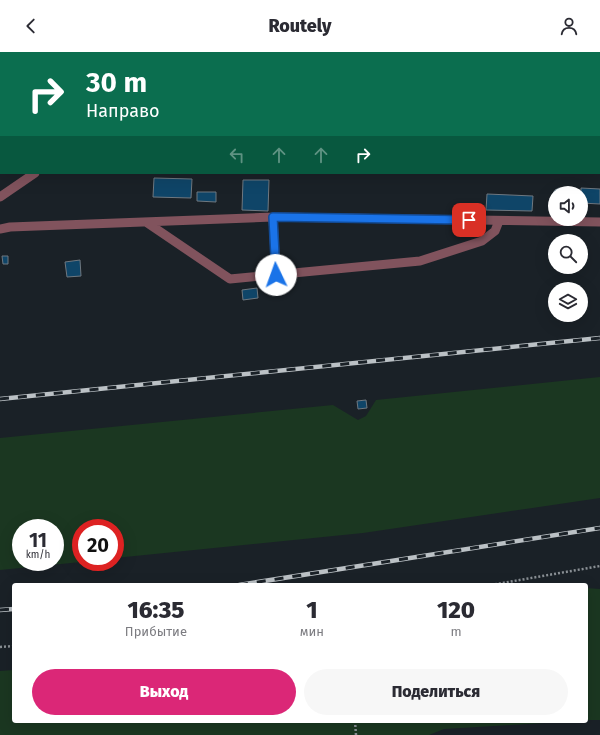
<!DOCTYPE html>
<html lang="ru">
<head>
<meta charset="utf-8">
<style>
  :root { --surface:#fff; --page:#f7f7f7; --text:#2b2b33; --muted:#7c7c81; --accent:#db2777 }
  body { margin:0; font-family:"Fira Sans",sans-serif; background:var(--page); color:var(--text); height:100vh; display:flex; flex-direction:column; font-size:15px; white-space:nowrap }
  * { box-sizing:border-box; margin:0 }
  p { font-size:13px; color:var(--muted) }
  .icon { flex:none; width:22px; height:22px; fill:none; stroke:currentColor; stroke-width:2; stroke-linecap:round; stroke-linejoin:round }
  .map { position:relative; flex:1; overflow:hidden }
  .panel { position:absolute; left:12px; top:531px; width:576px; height:140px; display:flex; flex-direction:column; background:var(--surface); border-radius:4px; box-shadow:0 4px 16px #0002 }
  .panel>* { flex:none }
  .guide { position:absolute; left:0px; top:0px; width:600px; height:122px; box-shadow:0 4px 16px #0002; background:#0b6e4f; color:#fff; overflow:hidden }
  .controls { position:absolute; left:548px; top:134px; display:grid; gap:8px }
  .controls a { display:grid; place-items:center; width:40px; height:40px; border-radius:50%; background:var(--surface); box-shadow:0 4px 16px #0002; font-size:20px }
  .speed { position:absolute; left:12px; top:467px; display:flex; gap:8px; font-size:20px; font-weight:700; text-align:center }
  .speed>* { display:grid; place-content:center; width:52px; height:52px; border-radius:50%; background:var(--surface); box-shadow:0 4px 16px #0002; line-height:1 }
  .speed small { font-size:10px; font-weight:400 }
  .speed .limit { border:6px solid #d22; background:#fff; color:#111 }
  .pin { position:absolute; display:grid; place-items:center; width:34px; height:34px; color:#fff; margin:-17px; border-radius:8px; box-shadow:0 2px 6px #0006 }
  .me { position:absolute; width:44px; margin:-22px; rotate:357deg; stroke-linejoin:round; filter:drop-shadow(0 0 3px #0008) }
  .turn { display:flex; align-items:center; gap:14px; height:84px; padding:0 20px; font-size:18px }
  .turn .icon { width:52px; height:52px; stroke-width:2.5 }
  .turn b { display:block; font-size:28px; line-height:34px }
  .lanes { display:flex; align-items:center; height:38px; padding:0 20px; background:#0003; justify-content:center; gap:20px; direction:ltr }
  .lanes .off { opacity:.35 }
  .eta { display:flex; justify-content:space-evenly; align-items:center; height:68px; text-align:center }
  .eta b { font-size:24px; font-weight:800; line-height:28px }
  .action { display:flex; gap:8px; margin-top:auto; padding:8px 20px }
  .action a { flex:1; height:46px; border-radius:24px; background:var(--accent); color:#fff; font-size:16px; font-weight:800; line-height:46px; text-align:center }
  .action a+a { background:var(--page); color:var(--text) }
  header { display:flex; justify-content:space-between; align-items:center; height:52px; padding:0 20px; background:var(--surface); font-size:18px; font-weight:800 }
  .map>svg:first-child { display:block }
  .green { fill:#1b3721; fill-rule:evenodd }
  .building { fill:#0f4568; stroke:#6f7880 }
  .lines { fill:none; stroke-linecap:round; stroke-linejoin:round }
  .path { stroke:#8a9095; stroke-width:2.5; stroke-dasharray:2 2; stroke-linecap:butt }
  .lane { stroke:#81535d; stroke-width:9 }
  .street { stroke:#81535d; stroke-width:10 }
  .rail-casing { stroke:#bbc1c5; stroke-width:4.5 }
  .rail { stroke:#1a2127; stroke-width:3; stroke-dasharray:9; stroke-linecap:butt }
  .route-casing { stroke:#114b97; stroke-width:10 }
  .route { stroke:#1a73e8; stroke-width:7 }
</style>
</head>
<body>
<header><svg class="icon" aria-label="back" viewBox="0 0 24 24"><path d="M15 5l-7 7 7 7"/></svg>Routely<svg class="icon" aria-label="person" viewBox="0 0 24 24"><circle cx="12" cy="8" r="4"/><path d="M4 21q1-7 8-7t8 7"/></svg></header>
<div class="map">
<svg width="600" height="683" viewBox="0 0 600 683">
  <rect width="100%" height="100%" fill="#1a2127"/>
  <path class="green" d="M600,325v121l-237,35 -248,25v-30h-34v34l-81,8v-132l333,-33 25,15 8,-4 10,-16zM21,476h34v34h-34z
    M586,536l14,1v131h-14z
    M14,618v51h564l-134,8 -15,6h-429v-64z"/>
  <path class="building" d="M403,0h64l-64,1z
    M510,0h90v74l-1,-73h-89z
    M154,126l38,1 -1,19 -38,-1z
    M243,128h26l-1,31 -26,-1z
    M559,136l5,1 3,4h-12v9l-2,-2 -1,-5 3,-5z
    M581,136l19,1v15l-19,-1z
    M197,140h19v10l-19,-1z
    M487,142l46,2 -1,15 -46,-1z
    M2,204h6v8h-5z
    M80,208l1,16 -14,1 -2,-15z
    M257,236l1,10 -15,2 -1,-10z
    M366,348l1,8 -9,1 -1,-8z"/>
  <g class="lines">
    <path class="path" d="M190,1l1,-1
      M0,104h1
      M491,533l109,-19
      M0,595l14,-1
      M355,669l1,14"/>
    <path class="lane" d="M489,0l1,1
      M388,1l1,-1
      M599,88l1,1
      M0,145l35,-24
      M273,165l3,58
      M146,170l84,57 190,-18 62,-20 13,-10 4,-10
      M0,177l10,-2 263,-10 327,5"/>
    <path class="street" d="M212,1l4,-1
      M0,55l1,1
      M0,64h1"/>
    <g class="rail-casing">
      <path id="rail" d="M0,347l600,-61
        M239,533l361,-57
        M0,558l14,-1"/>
    </g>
    <use href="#rail" class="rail"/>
  </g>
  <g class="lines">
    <g class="route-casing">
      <path id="route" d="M276,223l-3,-58 196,3"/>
    </g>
    <use href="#route" class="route"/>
  </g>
</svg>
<div class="controls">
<a><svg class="icon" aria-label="sound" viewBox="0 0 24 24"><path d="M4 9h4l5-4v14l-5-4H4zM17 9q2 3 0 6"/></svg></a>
<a><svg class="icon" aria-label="search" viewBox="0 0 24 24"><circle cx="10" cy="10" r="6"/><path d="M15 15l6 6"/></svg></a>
<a><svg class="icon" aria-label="layers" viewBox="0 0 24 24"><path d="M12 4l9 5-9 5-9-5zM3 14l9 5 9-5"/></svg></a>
</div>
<div class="speed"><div>11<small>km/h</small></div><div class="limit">20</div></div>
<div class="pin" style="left:469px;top:168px;background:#d93025"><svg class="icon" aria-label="arrive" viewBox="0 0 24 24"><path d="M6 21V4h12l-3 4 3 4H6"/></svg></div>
<svg class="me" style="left:276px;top:223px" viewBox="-20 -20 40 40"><circle r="19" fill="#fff"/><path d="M0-13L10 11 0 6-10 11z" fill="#1a73e8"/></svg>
<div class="guide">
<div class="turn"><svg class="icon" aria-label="right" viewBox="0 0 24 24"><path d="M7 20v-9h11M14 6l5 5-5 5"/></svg><div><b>30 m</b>Направо</div></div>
<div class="lanes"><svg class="icon off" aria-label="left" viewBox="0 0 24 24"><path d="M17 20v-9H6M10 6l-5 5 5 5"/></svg><svg class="icon off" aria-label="ahead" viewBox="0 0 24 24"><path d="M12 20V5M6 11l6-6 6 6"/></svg><svg class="icon off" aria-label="ahead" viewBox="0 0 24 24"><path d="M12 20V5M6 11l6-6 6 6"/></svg><svg class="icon" aria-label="right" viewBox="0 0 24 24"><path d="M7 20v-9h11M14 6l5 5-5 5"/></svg></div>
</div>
<section class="panel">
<div class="eta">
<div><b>16:35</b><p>Прибытие</p></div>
<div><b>1</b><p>мин</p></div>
<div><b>120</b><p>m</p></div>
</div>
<div class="action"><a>Выход</a><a>Поделиться</a></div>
</section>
</div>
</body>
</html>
